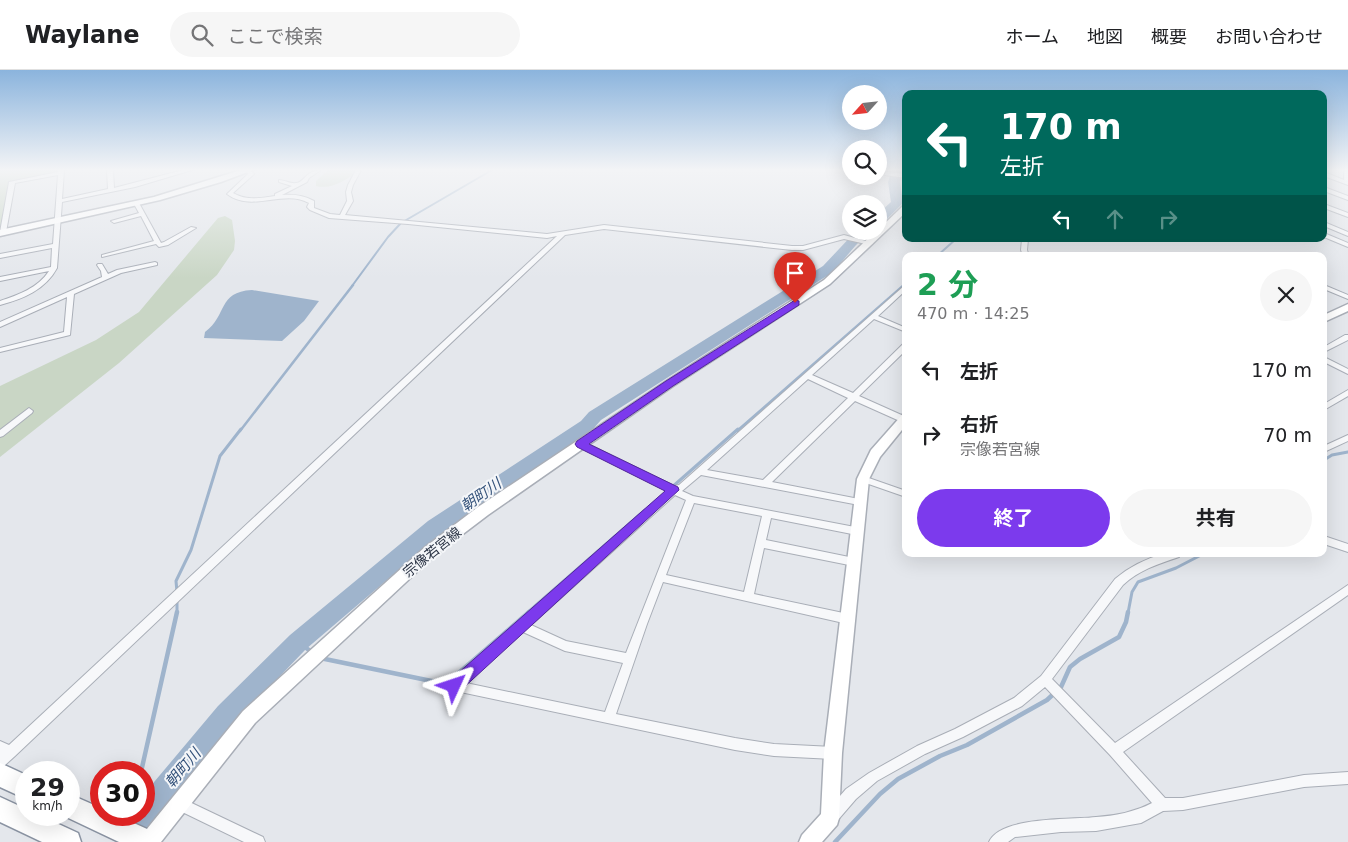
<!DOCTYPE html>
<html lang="ja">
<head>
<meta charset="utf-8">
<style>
  :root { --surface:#fff; --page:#f6f6f6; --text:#202124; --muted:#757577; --line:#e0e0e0; --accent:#7c3aed }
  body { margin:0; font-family:"DejaVu Sans","Noto Sans JP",sans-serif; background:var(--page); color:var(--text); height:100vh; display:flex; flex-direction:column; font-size:19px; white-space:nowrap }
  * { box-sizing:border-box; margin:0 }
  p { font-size:16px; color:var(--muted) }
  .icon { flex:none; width:28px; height:28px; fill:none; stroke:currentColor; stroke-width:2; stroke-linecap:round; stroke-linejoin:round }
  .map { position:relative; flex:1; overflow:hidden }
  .drawer { position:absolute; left:902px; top:182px; width:425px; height:305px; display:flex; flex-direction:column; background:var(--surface); border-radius:10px; box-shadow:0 5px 20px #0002 }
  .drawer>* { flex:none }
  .banner { position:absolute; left:902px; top:20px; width:425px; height:152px; border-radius:10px; box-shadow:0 5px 20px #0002; background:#00695c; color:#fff; overflow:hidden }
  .needle { width:32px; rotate:243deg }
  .buttons { position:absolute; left:842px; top:15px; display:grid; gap:10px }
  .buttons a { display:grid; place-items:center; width:45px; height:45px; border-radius:50%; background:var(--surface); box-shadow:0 5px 20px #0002; font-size:25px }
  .speed { position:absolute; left:15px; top:691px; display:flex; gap:10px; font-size:25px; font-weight:700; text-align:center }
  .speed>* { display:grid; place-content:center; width:65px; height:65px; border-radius:50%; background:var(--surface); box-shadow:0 5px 20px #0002; line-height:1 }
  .speed small { font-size:12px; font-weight:400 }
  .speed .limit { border:8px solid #d22; background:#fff; color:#111 }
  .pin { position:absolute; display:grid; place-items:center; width:42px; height:42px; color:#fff; margin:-51px -21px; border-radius:50% 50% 50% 0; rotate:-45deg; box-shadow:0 0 5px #0007 }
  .pin .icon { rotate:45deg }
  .me { position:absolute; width:55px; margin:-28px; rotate:48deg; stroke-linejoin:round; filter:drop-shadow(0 0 4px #0008) }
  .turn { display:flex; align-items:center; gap:18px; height:105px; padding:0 15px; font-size:22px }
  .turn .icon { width:65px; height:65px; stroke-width:2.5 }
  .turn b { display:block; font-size:35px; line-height:42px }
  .lanes { display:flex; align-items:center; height:48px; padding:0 15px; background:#0003; justify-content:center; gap:25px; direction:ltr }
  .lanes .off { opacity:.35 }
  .round { display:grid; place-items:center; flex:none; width:52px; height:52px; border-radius:26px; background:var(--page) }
  .summary { display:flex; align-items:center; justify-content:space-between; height:85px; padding:0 15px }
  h1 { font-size:30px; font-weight:700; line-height:38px; color:#1e9e55 }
  .cta { display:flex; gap:10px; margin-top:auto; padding:10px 15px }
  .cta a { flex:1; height:58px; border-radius:30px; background:var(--accent); color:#fff; font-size:20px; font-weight:700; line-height:58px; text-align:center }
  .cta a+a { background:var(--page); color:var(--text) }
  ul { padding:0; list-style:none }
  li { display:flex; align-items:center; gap:15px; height:65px; padding:0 15px }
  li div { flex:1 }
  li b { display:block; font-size:19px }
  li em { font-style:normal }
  header { display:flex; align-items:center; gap:30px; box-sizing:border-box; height:70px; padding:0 25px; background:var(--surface); border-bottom:1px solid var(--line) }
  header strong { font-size:24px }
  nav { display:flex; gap:28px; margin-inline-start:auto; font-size:18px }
  .search { width:350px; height:45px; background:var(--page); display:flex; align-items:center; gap:12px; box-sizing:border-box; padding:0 18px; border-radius:28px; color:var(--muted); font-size:19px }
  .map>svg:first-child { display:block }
  .green { fill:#c9d6c5 }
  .water { fill:#9fb4cc }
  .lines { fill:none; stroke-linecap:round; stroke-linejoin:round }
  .stream-far3 { stroke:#9fb4cc; stroke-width:2 }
  .stream-far2 { stroke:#9fb4cc; stroke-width:2.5 }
  .stream-far1 { stroke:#9fb4cc; stroke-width:3 }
  .stream { stroke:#9fb4cc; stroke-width:4.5 }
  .river { fill:#9fb4cc; fill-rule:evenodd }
  .street-casing { stroke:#a9aeb7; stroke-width:2 }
  .secondary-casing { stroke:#a9aeb7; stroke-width:3 }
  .highway-casing { stroke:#8b94a3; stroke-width:3 }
  .street { fill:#f7f8fa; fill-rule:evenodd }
  .secondary { fill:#fff; fill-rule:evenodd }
  .highway { fill:#fff; fill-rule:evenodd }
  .route { fill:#7c3aed; stroke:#51269a }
  .labels { text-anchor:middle; stroke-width:4; stroke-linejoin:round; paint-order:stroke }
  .street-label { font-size:14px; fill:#2b3445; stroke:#f4f6f9 }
  .water-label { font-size:15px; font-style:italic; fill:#34527a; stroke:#f4f6f9 }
</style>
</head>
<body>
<header>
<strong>Waylane</strong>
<div class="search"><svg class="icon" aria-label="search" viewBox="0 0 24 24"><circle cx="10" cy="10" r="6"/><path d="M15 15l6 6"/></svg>ここで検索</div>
<nav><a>ホーム</a><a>地図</a><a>概要</a><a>お問い合わせ</a></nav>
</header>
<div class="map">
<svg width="1348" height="772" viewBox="0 0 1348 772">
  <rect width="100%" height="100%" fill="#e4e7ec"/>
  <path class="green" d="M0,100h57v3l-46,8 -11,48z
    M328,100h32c-13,9 -27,20 -44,16v-5z
    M225,146l7,4 3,21 -1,9 -17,25 -98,88 -119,94v-71l96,-46 43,-28 79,-94z"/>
  <path class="water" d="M252,220l67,11 -15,20 -22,20 -78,-3 1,-6c23,-17 12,-40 47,-42z"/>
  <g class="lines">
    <path class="stream-far3" d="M937,186l19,-17
      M352,216l36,-49 13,-14 91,-53
      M903,216l3,-3"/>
    <path class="stream-far2" d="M240,361l113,-146
      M737,361l167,-146"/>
    <path class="stream-far1" d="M1324,390l8,-5 16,-3
      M671,418l67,-59
      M177,522l-1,-11 15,-31 29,-94 21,-27
      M177,543v-15
      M527,543l118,-103
      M1128,543l4,-21 6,-10 38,-14 27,-14"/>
    <path class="stream" d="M298,572l15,11
      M320,588l126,26 83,-72
      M141,702l36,-160
      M138,745l2,5
      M835,772l45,-48 18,-15 42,-23 27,-11 80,-45 14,-13 9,-20 10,-8 39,-22 7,-15 2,-10"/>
    <path class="river" d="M892,100h12l-4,12 3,21 -20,20 -4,1v-11l12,-11 -3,-20z
      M856,161h14l-14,14 -23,27 -232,148 -8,9 -151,104 -136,116 -70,73 -82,103 -10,4 -10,-4 -4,-10h14v-21l74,-88 72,-71 138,-114 153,-100 8,-9 234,-146z"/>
    <g class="street-casing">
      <path id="street" d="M58,100h6l-2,29 46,-10 -1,-19h6l1,18 69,-18h9l-57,17 -73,15 -5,66c-12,22 -34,31 -57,37v-4c18,-6 38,-13 49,-30l-49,10v-4l51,-10 1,-19 -52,10v-4l53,-10 5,-69 -43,8 -9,49 -3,2 -3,-2 9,-50 49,-10z
        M246,100h4l4,4 -21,19c14,8 27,5 42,3v-2l17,-8 -13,-4v-2c5,0 12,4 17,3 8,0 10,-13 25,-13l-12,8 -2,4 -25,13c12,-1 21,0 32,6v7l16,6 10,1 7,-14 -1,-9 2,-7 8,-15h5l-8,15 -2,7 2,9 -8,14 202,19 57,-9 188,21h11l41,-11 29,8 -3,2 -26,-6 -41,11h-11l-188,-21 -39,6 -550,521 -11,10 -4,2v-27l9,4 548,-509 -10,2 -139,-14 -79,-6 -19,-8 -3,-3 2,-4c-26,-14 -57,10 -82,-9l21,-20z
        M1344,100h4v15l-24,-9v-4l20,8z
        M887,102l19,2v4l-21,-3 -1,-1z
        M1324,117l24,9v4l-24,-9z
        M137,132l2,1 22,40 3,-1 27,-15 5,1 -28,17 -9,2 -3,-3 -54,13v-2l52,-14 -13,-25 -27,7 -3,-2 28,-8 -5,-9z
        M1324,134l24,9v4l-24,-9z
        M1324,152l24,10v4l-24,-10z
        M1324,163l24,10v4l-24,-10z
        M1022,169h6l-1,11 2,6h-6l-2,-6z
        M155,192l2,1v2l-36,8 -47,21 -4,41 -70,17v-4l64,-16 3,-35 -67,30v-5l102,-45 -1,-6 -4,-6 1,-1h4l6,10 9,-4z
        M906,215v5l-28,26 28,12v4l-32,-13 -62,56 41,18 50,-49h3v6l-47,46 47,21v5h-4l-47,-21 -83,81 87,17 3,1 2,2 -2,2 -3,1 -158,-30 -19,16 11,5 167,32 2,3 -2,3 -3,1 -86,-17 -5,22 88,18 4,1 1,3 -1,3 -4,1 -90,-18 -10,46 94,20 4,2 1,3 -1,3 -4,2 -185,-42 -16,42 -31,90 119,24 39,6 59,3 4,2 2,4 -2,4 -4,2 -59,-3 -39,-6 -284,-60 -2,-4 2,-4 216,-191 -89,-45 -1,-2 1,-2h6l90,44 5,-1 225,-199zM808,309l40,19 -85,82 -56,-10zM675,425l11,5 -60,153 -60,-12 -35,-16zM694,433l68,13 -18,76 -78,-17zM523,562l42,19 58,12 -18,49 -139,-29z
        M1324,215l24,10v4l-24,-10z
        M1345,265h3v5l-24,12v-5z
        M1324,287l24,12v5l-24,-12z
        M1348,320v6l-24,14v-6z
        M29,338l4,3 -1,2 -29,23 -3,1v-7z
        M1348,365v6l-24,11v-6z
        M863,406l43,15v6l-46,-16 -2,-2 2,-2z
        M1324,466l24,8v8l-24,-8z
        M1163,484h17l-1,3c-21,7 -40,13 -56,28l-71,94 63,64 233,-158v10l-225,157 42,46h18l121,-23 44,-3v12l-44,3 -121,23 -20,1 -22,12 -45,8 -35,1 -46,5 -7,5h-19c11,-26 82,-22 107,-25 18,-1 39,-5 56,-14l-42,-48 -65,-68 -23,19 -59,31 -38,17 -48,27 -21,18 -19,22 -5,2 -5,-2 -2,-5 2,-5 19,-22 23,-16 48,-27 38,-17 59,-31 27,-22 74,-97c14,-12 30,-20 48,-25z
        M179,727l84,40 2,5h-21l-70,-34 -1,-5 1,-5z"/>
    </g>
    <g class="secondary-casing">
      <path id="secondary" d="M241,100h12l-32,12 -61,18 -160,36v-6l154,-33z
        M903,136h3v6l-76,72 -157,102 -185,129 -54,41 -179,167 -94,119h-22l3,-7 101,-124 181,-163 54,-41 187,-125 159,-102 52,-49h3v-2z
        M1348,234v7l-24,11v-7z
        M906,344v11l-26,32 -11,22 -27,274 -3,65 -2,7 -15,17h-23l3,-7 19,-21 3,-61 33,-274 14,-29 31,-35z"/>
    </g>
    <g class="highway-casing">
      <path id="highway" d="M0,693l26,12v24l-26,-12z
        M69,724l32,14v7h15l40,18 3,9h-40l-57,-27h7z
        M0,727l26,12v6h13l39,18 3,9h-39l-42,-20z"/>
    </g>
    <use href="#street" class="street"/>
    <use href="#secondary" class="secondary"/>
    <use href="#highway" class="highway"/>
  </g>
  <linearGradient id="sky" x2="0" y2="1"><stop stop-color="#8bb4dd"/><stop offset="0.48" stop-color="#f3f4f6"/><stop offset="1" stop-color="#f3f4f6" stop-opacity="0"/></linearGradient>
  <rect width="1348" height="208" fill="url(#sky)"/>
  <path class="route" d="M795,230l4,1v4l-126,81 -84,58 89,43 1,3 -219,201 -6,2 -5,-2 -2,-5 2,-5 216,-190 -88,-44 -2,-3 2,-3 89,-60z"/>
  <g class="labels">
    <g class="street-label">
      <text transform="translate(432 482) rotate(-39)" y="5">宗像若宮線</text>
    </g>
    <g class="water-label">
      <text transform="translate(481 425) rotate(-35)" y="5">朝町川</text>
      <text transform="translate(183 698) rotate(-50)" y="5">朝町川</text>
    </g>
  </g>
</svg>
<div class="buttons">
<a><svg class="needle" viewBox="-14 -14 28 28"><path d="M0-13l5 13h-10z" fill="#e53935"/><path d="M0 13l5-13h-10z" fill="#757577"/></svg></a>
<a><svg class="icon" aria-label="search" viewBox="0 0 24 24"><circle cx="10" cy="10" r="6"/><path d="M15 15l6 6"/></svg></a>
<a><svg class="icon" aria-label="layers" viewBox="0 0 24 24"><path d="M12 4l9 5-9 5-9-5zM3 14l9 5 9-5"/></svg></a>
</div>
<div class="speed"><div>29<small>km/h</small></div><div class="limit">30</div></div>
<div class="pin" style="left:795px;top:233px;background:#d93025"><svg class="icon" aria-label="arrive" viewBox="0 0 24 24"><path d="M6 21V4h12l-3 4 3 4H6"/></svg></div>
<svg class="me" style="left:454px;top:616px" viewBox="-20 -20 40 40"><path d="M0-17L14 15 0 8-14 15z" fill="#7c3aed" stroke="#fff" stroke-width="4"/></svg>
<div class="banner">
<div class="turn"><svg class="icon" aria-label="left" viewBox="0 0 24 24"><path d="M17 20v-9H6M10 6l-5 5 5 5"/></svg><div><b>170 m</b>左折</div></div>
<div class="lanes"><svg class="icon" aria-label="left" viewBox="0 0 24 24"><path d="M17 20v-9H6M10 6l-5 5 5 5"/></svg><svg class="icon off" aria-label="ahead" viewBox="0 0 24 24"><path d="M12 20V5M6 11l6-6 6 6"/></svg><svg class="icon off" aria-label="right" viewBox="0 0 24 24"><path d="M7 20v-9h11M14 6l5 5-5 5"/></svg></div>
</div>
<section class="drawer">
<div class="summary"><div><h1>2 分</h1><p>470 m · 14:25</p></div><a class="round"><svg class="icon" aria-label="close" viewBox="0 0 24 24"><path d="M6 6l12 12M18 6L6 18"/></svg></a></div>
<ul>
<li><svg class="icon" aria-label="left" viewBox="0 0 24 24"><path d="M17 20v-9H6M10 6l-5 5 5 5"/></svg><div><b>左折</b></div><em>170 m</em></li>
<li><svg class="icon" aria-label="right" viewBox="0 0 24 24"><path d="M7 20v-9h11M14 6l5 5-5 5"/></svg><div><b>右折</b><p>宗像若宮線</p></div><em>70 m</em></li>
</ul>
<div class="cta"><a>終了</a><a>共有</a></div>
</section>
</div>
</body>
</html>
